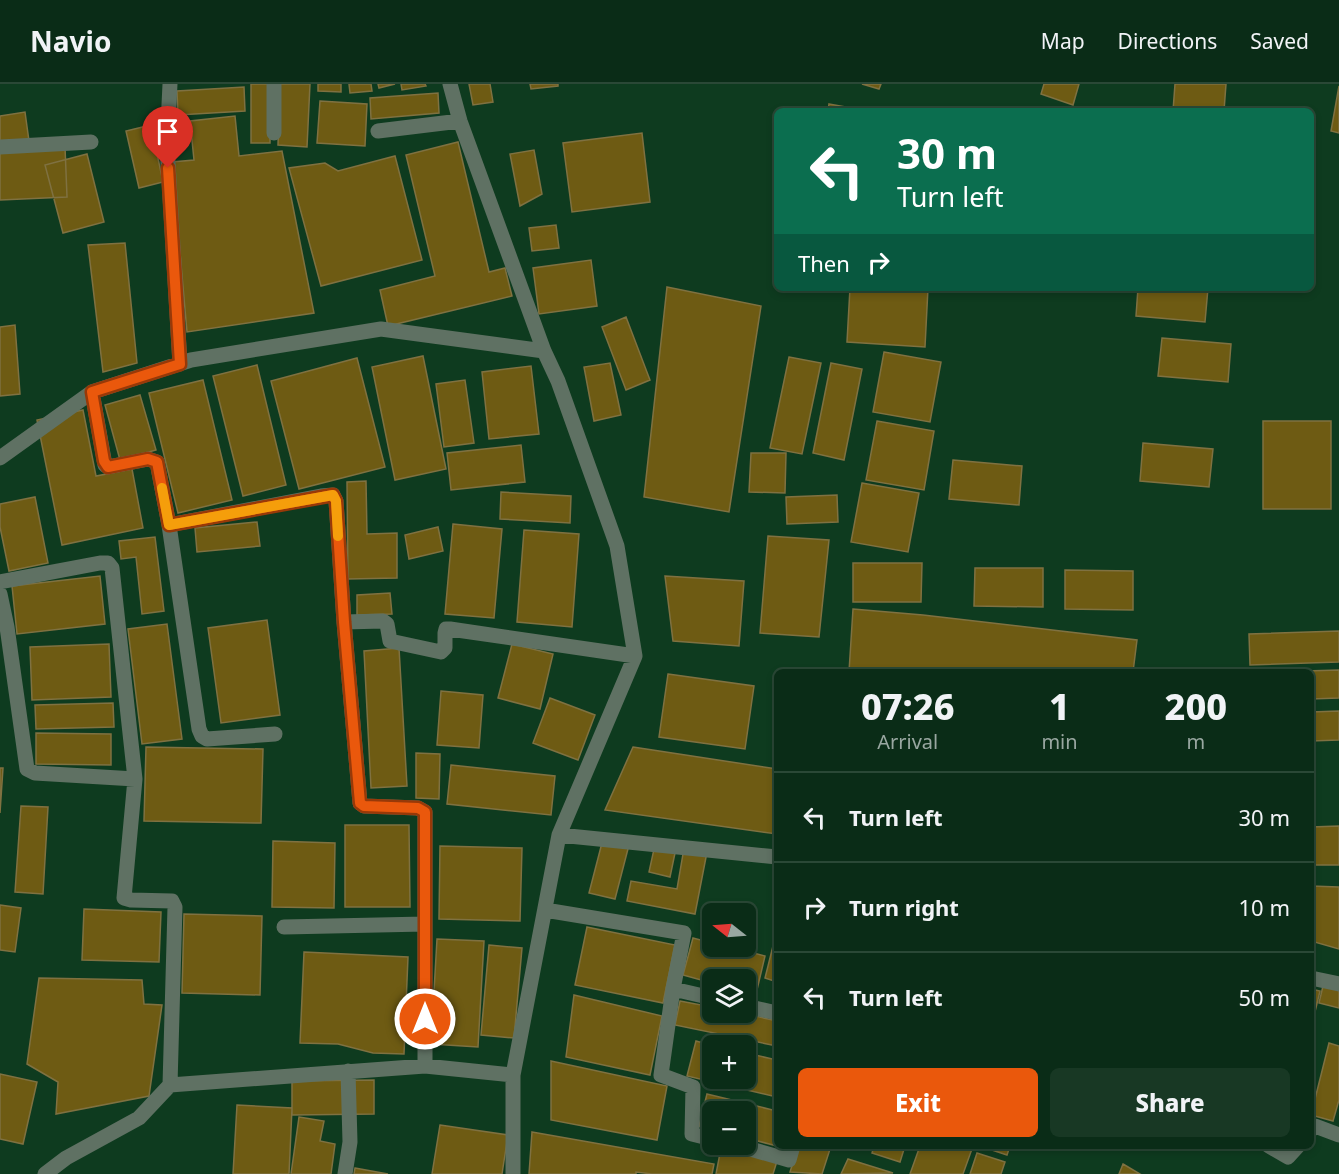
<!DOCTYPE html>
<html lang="en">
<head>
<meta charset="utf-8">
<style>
  :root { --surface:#0a2c17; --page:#183824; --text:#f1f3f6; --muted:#99a7a1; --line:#2a4836; --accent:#ea580c }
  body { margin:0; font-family:"Noto Sans",sans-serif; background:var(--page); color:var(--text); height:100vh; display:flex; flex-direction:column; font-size:22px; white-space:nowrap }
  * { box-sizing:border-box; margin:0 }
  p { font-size:20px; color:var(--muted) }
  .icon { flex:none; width:33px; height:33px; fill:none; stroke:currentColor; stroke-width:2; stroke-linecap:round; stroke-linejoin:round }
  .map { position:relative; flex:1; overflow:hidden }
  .panel { position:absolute; left:774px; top:585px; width:540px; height:480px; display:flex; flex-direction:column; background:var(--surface); border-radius:9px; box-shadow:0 3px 9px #0003,0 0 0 2px var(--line) }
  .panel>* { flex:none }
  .top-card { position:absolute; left:774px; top:24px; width:540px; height:183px; border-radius:9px; box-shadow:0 3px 9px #0003,0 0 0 2px var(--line); background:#0b6e4f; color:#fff; overflow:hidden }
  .needle { width:39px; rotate:287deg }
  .controls { position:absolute; left:702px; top:819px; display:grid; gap:12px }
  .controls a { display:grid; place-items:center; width:54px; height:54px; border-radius:9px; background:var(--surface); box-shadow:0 3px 9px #0003,0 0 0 2px var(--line); font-size:30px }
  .pin { position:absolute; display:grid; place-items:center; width:51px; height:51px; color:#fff; margin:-62px -26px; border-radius:50% 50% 50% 0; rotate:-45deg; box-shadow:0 0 6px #0007 }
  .pin .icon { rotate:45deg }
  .me { position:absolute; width:66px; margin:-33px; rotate:0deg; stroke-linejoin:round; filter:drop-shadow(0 0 4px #0008) }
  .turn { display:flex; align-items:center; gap:21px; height:126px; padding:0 24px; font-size:27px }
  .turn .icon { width:78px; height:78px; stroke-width:2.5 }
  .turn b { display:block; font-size:42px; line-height:51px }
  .then { display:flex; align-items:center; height:57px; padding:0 24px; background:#0003; gap:12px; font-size:22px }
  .eta { display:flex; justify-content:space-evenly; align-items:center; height:102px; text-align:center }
  .eta b { font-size:36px; font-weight:800; line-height:42px }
  .button { display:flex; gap:12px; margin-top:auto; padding:12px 24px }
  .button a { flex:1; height:69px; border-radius:9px; background:var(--accent); color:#fff; font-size:24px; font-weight:800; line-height:69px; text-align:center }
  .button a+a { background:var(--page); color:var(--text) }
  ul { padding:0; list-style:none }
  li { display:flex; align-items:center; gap:18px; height:90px; padding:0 24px; border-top:2px solid var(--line) }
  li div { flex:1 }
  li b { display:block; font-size:22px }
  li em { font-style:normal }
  header { display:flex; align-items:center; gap:36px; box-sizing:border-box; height:84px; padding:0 30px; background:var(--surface); border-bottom:2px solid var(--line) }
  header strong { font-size:28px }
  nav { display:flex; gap:33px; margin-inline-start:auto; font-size:21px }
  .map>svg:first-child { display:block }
  .building { fill:#6e5b13; stroke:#7f7141; stroke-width:1.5 }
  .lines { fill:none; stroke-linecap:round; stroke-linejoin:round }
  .minor { stroke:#5f7163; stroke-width:15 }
  .route-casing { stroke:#983908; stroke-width:15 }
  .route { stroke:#ea580c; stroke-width:10 }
  .slow { stroke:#f59e0b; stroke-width:10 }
</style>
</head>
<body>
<header>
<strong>Navio</strong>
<nav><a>Map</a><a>Directions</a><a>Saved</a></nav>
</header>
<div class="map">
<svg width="1339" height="1090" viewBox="0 0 1339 1090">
  <rect width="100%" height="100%" fill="#0e3b1f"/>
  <path class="building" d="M251,0h19v59h-19z
    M280,0h30l-3,63 -29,-2z
    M318,0h23v8l-23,-1z
    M349,0h22l1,7 -22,2z
    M378,0h17l-16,4z
    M401,0h24l1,2 -24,4z
    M469,0h21l3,18 -20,3z
    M530,0h28v2l-27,3z
    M862,0h19l-2,5z
    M1044,0h35l-6,21 -32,-11z
    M1175,0h51l-2,27h-51z
    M1339,2v47l-8,-2z
    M244,3l1,24 -67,4 -1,-24z
    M438,9l1,20 -68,6 -1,-21z
    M320,17l47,3 -2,42 -48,-3z
    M829,20l39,7h-40z
    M25,28l4,29 -29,4v-29z
    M235,32l4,40 43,-5 32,162 -127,19 -15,-170 22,-2 -4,-39z
    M151,41l12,57 -24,6 -13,-57z
    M642,49l8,69 -78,10 -9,-69z
    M458,58l31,130 16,-4 7,28 -124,30 -8,-36 55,-14 -29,-121z
    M65,63l2,50 -67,3v-51z
    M534,66l8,44 -22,12 -10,-52z
    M87,70l17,68 -41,11 -18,-68z
    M395,72l27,104 -101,26 -32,-118 36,-5 13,8z
    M556,141l3,23 -27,3 -3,-23z
    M125,159l12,120 -34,9 -15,-127z
    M591,176l6,46 -58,8 -6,-46z
    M667,203l94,19 -32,206 -85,-15z
    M850,204h78l-3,59 -78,-5z
    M1138,204h70l-3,34 -69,-6z
    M626,233l24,63 -24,10 -24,-63z
    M15,241l5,69 -20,2v-69z
    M1162,254l69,6 -3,38 -70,-6z
    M884,268l57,10 -11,60 -57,-10z
    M423,272l23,113 -51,11 -23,-113z
    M789,273l32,6 -19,91 -32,-6z
    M357,274l28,109 -86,22 -28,-108z
    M610,279l11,52 -27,6 -10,-54z
    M831,279l31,6 -18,91 -31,-7z
    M257,281l29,120 -43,11 -30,-120z
    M531,282l8,68 -50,5 -7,-67z
    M203,296l29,120 -54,13 -29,-120z
    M465,296l9,63 -30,4 -8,-63z
    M140,311l16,55 -36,10 -15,-55z
    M83,326l13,66 36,-7 11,59 -81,17 -25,-125z
    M877,337l57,10 -10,59 -58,-10z
    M1263,337h68v88h-68z
    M1143,359l70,6 -4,38 -69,-6z
    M521,361l4,37 -74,8 -4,-37z
    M751,369h35l-1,40 -36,-1z
    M953,376l69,6 -3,39 -70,-6z
    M366,397l1,53 30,-1v45l-49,1 -1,-97z
    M862,399l57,10 -11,59 -57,-10z
    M501,408l70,4 -1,27 -70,-4z
    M837,411l1,27 -51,2 -1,-27z
    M35,413l13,66 -39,8 -9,-44v-23z
    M257,438l3,24 -63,6 -2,-24z
    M453,440l49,5 -8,89 -49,-4z
    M438,443l5,24 -34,8 -4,-24z
    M524,446l55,4 -7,93 -55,-5z
    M768,452l61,4 -10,97 -59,-4z
    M155,453l9,74 -22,3 -6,-57 -15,2 -2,-18z
    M853,479h69l-1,39h-68z
    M975,484h68v39l-69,-1z
    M1065,486l68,1v39l-68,-1z
    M100,492l5,48 -88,10 -5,-48z
    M665,492l79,5 -5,65 -66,-5z
    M390,509l2,21 -35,1v-20z
    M853,525l70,6 214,25 -4,32h-284z
    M267,536l13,95 -59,8 -13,-95z
    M167,540l15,115 -40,5 -14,-115z
    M1339,547v31l-89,3 -1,-31z
    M109,560l2,53 -79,3 -2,-53z
    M512,560l41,10 -13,55 -42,-11z
    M399,564l8,138 -36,2 -7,-137z
    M1339,586v28l-28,1v-27h-42z
    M668,590l86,12 -9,63 -86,-12z
    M441,607l42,4 -4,53 -42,-3z
    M550,614l45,17 -17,45 -45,-17z
    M113,619l1,24 -78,2 -1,-24z
    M1339,627v29l-28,1v-29z
    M36,649l75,1v31l-75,-1z
    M146,663l117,2 -2,74 -117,-2z
    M633,663l144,22v65l-172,-24z
    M416,669l24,1 -1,45 -23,-1z
    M451,681l104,11 -4,39 -104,-11z
    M0,684h3l-3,45z
    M21,722l27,1 -5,87 -28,-2z
    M345,741h64l1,82h-65z
    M1339,742v39h-28v-38z
    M603,755l26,6 -14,54 -26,-6z
    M273,757l62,2 -1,65 -62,-1z
    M440,762l82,2 -2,73 -81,-2z
    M684,764l23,4 -12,62 -68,-13 4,-20 46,8z
    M654,765l21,4 -5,24 -21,-5z
    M1311,802l28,1v62l-28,-8z
    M0,821l21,3 -6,44 -15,-2z
    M84,825l77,3 -2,50 -77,-2z
    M184,830l78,2 -2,79 -78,-2z
    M587,843l88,18 -12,58 -88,-18z
    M777,846v52l-12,-4z
    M693,854l19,5v3h15l38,10 -9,38 -10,-3v-11h-34v3l-29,-8z
    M437,855l47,2 -6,106 -47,-3z
    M489,861l33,3 -8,90 -33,-3z
    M304,868l104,5 -4,97 -31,-1 -35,-9 -38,-1z
    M39,894l103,2 2,24 18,1 -13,91 -93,18 2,-32 -31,-18z
    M1323,902l16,4v18l-20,-5z
    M1311,905l9,2 -6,25 -3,-1z
    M574,911l88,21 -12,59 -84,-18z
    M680,917l32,6v5h25l40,9v25l-102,-21z
    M696,957l18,5h-2v32h34v-25l31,7v37l-90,-21z
    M1329,959l10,3v54l-6,21 -22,-6z
    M551,977l116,25 -10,54 -106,-20z
    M0,990l37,8 -14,62 -23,-5z
    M374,996v34l-82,1v-34z
    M707,1010l70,17v35l-31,-8v-26h-34v18l-13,-4z
    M237,1021l55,3 -3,66h-56z
    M299,1033l25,4 -4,20 15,3 -4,30h-40z
    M440,1041l68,10 -6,39h-70z
    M532,1048l182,32 -2,10h-60l-16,-2v2h-107z
    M798,1062h33l-9,28 -32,-2z
    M874,1062h31l-5,16 -28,-9z
    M920,1062h53l-10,28h-53z
    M980,1062h30l-3,9z
    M721,1064l56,13 -4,13h-57z
    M977,1069l28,9 -4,12h-31z
    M848,1075l45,14 -52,1z
    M1123,1080l17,10h-21z
    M355,1084l33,6h-34z"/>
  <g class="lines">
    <path class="minor" d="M170,0l-3,62 13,218
      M274,0v49
      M450,0l10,37 84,230 14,30 59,165 18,110 -76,179 -46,240v99
      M378,47l82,-10
      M0,63l91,-5
      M92,308l13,73 3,2 40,-8 9,3 12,63 152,-29 12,-1 3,6 8,121 16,181 4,3 54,2 7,4v254
      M0,374l92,-66 99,-32 190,-31 163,22
      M169,441l30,204 3,7 5,3 68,-5
      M0,498l100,-19h8l4,5 23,211
      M0,510l7,33 20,142 8,4 100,6 -11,119 7,2 41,1 3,6 -5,178
      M344,538l39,-1 4,3 3,17 51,11 4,-4v-15l1,-4h4l185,27
      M559,751l218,22
      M545,826l139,23 -11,56 39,9
      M284,843l141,-3
      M1311,894l28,6
      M673,905l-12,86 32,12 -1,47 20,5
      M746,922l31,7
      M1311,1046l4,-4 24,9
      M733,1060l56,16 4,-14
      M1269,1062l19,11 10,-11
      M45,1090l21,-16 73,-40 31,-33 255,-19 88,9
      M345,1090l5,-32 -2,-71"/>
  </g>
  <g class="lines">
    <g class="route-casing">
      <path id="route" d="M168,84l12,196 -88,28 12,69 4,6 40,-8 9,3 12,63 164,-30 3,6 8,121 16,181 4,3 54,2 7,4v207"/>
    </g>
    <use href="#route" class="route"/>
    <path class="slow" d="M162,404l7,37 164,-30 3,6 2,35"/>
  </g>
</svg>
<div class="controls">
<a><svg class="needle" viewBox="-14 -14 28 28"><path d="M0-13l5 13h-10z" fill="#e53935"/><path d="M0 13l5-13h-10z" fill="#99a7a1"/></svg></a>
<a><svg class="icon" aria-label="layers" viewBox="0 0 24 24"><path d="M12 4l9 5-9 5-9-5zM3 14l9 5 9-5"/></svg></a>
<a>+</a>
<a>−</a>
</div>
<div class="pin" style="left:168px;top:84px;background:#d93025"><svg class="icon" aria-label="arrive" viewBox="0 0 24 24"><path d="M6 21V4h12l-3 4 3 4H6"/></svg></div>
<svg class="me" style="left:425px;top:935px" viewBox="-20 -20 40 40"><circle r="17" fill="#ea580c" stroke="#fff" stroke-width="3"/><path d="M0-11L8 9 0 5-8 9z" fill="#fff"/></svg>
<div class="top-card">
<div class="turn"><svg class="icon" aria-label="left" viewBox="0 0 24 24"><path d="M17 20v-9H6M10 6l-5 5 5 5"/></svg><div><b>30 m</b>Turn left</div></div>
<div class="then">Then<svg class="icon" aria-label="right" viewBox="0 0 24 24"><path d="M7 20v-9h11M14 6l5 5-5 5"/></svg></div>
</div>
<section class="panel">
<div class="eta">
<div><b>07:26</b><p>Arrival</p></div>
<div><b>1</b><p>min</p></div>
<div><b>200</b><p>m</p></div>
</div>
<ul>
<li><svg class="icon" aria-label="left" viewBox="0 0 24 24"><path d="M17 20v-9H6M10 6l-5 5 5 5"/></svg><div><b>Turn left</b></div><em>30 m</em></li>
<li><svg class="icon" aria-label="right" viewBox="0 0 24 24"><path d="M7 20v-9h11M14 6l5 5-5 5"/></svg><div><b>Turn right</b></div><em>10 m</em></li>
<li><svg class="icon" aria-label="left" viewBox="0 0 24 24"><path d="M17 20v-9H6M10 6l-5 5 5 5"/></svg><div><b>Turn left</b></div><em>50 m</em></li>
</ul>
<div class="button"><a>Exit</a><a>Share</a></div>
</section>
</div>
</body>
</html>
